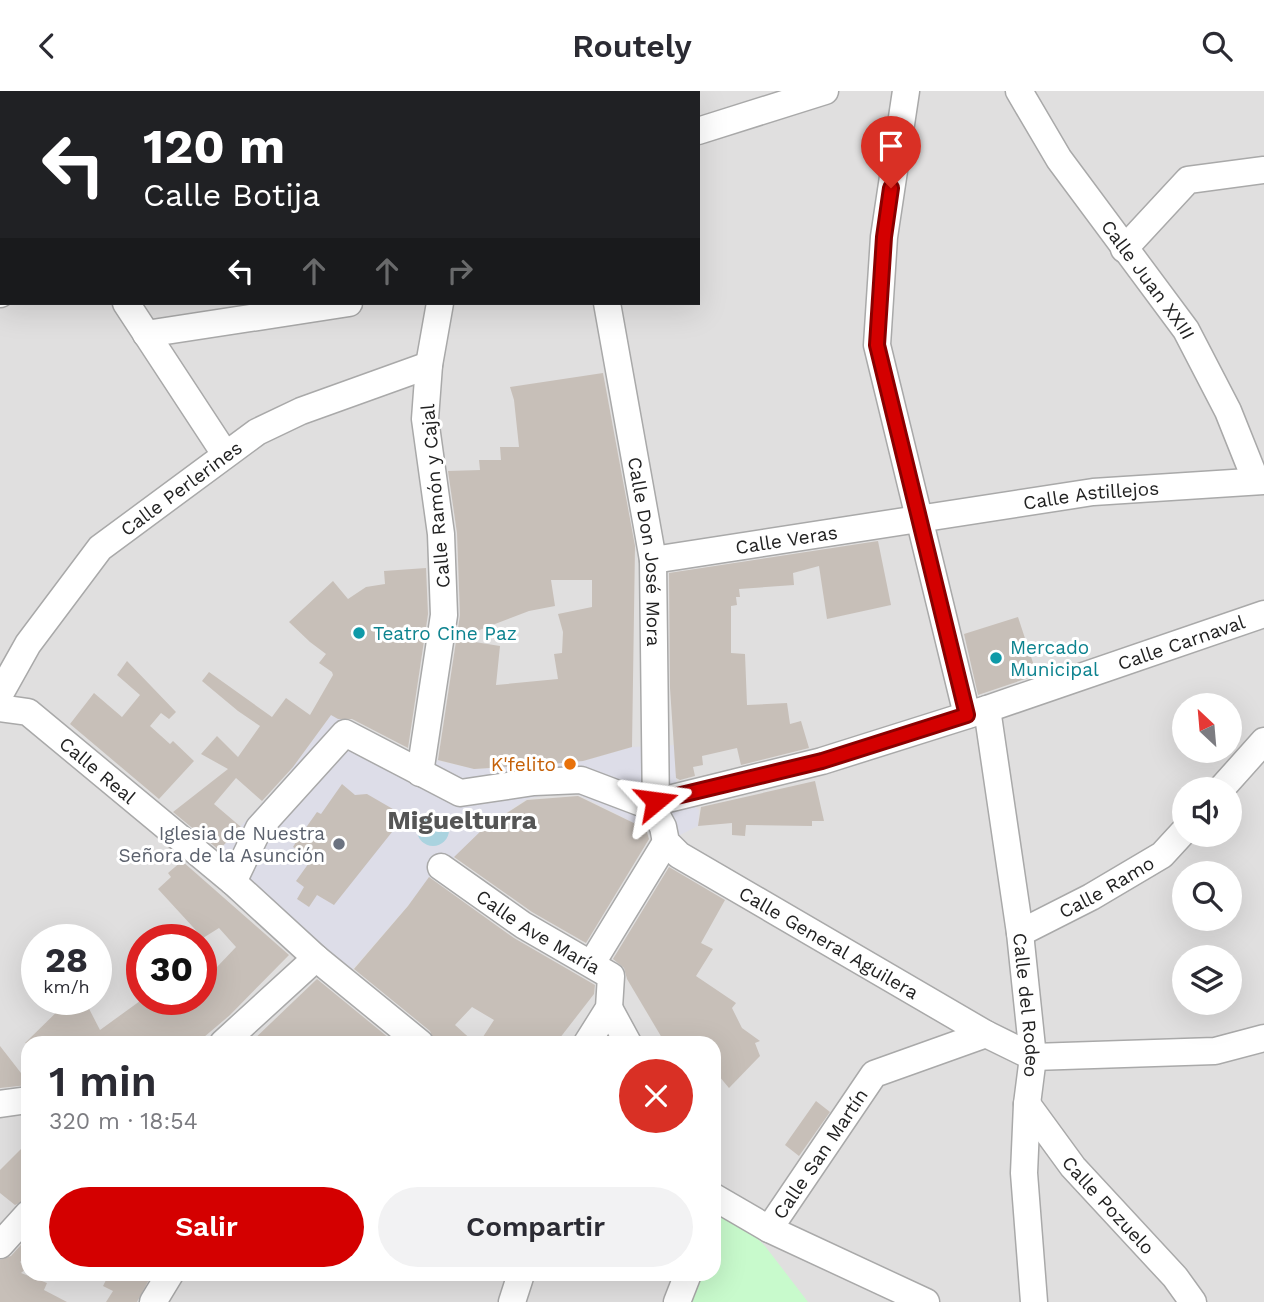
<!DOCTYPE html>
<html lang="es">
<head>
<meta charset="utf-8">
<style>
  :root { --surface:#fff; --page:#f2f2f3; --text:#2b2b33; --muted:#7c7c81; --accent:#d40000 }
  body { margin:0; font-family:"Work Sans",sans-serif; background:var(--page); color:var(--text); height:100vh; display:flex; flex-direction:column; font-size:26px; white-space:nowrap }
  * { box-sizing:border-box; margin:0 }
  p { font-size:23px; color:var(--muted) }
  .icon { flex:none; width:38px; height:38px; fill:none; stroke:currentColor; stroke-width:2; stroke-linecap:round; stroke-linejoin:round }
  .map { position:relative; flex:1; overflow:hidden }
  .panel { position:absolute; left:21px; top:945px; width:700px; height:245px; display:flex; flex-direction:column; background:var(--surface); border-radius:21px; box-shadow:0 7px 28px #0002 }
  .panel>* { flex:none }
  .top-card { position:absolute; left:0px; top:0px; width:700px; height:214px; box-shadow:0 7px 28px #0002; background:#202124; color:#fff; overflow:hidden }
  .needle { width:46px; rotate:334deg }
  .fabs { position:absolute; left:1172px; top:602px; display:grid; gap:14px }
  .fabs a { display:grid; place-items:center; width:70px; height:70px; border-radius:50%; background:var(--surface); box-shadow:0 7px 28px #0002; font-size:35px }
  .speed { position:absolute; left:21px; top:833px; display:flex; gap:14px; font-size:35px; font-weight:700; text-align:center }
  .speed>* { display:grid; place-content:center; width:91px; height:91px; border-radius:50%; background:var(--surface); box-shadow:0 7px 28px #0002; line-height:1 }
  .speed small { font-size:18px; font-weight:400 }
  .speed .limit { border:10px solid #d22; background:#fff; color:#111 }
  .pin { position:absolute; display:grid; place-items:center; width:60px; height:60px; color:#fff; margin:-72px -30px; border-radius:50% 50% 50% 0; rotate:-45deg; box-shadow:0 0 7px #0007 }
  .pin .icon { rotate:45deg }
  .me { position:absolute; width:77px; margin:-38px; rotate:74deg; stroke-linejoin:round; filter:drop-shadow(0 0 5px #0008) }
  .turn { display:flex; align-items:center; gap:24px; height:147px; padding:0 28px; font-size:32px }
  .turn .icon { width:91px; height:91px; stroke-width:2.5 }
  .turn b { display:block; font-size:49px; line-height:60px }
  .lanes { display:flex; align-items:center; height:66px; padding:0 28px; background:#0003; justify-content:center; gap:35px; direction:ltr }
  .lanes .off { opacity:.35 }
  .round { display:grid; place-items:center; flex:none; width:74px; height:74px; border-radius:37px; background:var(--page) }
  .summary { display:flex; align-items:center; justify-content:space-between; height:119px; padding:0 28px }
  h1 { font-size:42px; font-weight:600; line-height:52px }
  .primary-button { display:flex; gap:14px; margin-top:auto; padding:14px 28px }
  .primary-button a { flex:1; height:80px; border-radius:42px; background:var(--accent); color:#fff; font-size:28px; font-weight:600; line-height:80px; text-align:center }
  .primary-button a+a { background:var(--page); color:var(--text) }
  header { display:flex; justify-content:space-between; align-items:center; height:91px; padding:0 28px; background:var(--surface); font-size:32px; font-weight:600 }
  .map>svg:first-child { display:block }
  .residential { fill:#e0dfdf; fill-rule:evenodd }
  .park { fill:#c8facc }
  .plaza { fill:#dddde8 }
  .water { fill:#aad3df }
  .building { fill:#c7bfb8; fill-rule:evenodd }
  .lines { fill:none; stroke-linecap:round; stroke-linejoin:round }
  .minor-casing { stroke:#a9a9a9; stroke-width:29 }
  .minor { stroke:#fff; stroke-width:26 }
  .route-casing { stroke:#8a0000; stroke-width:18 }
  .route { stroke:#d40000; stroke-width:12 }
  .culture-dot { fill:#0f9aa8; stroke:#fff; stroke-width:2.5 }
  .food-dot { fill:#e8710a; stroke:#fff; stroke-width:2.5 }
  .worship-dot { fill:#6b7280; stroke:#fff; stroke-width:2.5 }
  .labels { text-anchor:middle; stroke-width:6; stroke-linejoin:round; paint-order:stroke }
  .street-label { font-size:19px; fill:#222; stroke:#fff }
  .culture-label { font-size:19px; fill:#0d838f; stroke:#fff; text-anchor:start }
  .food-label { font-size:19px; fill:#c56008; stroke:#fff; text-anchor:end }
  .worship-label { font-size:19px; fill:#5b616d; stroke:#fff; text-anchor:end }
  .district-label { font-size:26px; font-weight:bold; fill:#555; stroke:#fff }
</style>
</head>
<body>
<header><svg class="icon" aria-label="back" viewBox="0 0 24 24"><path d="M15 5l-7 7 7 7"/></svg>Routely<svg class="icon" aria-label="search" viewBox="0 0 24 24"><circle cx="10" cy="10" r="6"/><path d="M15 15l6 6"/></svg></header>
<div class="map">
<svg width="1264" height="1211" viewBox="0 0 1264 1211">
  <rect width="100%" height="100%" fill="#f2efe9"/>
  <path class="residential" d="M0,0h1264v1211h-1264zM2,2h696v210h-696zM1185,614h45v46h-45zM1185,698h45v46h-45zM1185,782h45v46h-45zM37,849h59v59h-59zM142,849h59v59h-59zM1185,866h45v46h-45zM28,952h686v231h-686z"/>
  <path class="park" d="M716,1107l49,48 43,56h-127l9,-28h24v-70z"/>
  <path class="plaza" d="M331,624l82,40 62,14 108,-8 49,-14 42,-2 2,33 5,16 18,16 -1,16 -32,16 -14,-10 -83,-42 -42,9 -42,28 -36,36 -16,10 -25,33 -63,72 -127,-127 67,-73z"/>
  <path class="water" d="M417 739a16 16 0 1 1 32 0a16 16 0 1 1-32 0Z"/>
  <path class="building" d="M603,282l32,173 -3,201 -49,14 -42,4 -67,4 -36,-9 22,-145 -3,-82 -9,-62 32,-1 -1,-10h22l-1,-13h19l-5,-47 -4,-13zM551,489h41v27l-34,7 5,18 -1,21 -8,1 4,25 -62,6 4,-39 -44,-7 73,-28 26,-5z
    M878,450l13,64 -64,14 -8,-53 -26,7 1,12 -55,4 1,8h-4l1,8 -6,1v47l14,1 2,51 40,-2 3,21 11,-3 8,27 -68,17 -4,-17 -35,8 1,9 -10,2 2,9 -15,4 -4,-2 -6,-90 -1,-115z
    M426,477l2,46 -20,134 -56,-29h-14l-7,-4 -38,52 -31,34 -26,-23 -22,26 27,23 -22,23 -46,-38 55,-43 -27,-15 16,-18 21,21 22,-31 -22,-15 -36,-30 7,-9 63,45 14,-19 24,17 23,-40 -1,-3 -13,-9 7,-9 -16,-12 -21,-20 44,-41 15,18 18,-12 19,-3 -1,-13z
    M1018,526l19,58 -59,20 -14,-61z
    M127,570l49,51 -7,7 -8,-6 -11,13 20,18 3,-3 21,20 -35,38 -89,-75 24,-31 28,24 18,-22 -23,-20z
    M815,690l9,40h-12v5l-66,-1 -1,11 -13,-1v-12l-34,3 3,-19z
    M342,693l13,11 12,-1 31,18 -6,20 -58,73 -17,-10 -8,12 -12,-8 7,-12 -8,-6 15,-21 -18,-13 3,-5 -4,-3 9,-13 4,3 12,-17 4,2z
    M578,705l68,33 3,10 -63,104 -54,-31 -78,-55 31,-30 42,-27z
    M182,770l107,94 -59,60 -33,28h-172l45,-44h14l16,31 40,-29 3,2 8,-4h50v-48l16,16 19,-20 -17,-19 -16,10 -45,-49 13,-12 -3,-4z
    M669,776l56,33 -24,43 12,6 -17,27 40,27 -4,5 10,20 18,13 -5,2 5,13 -31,32 -15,-18v-27h-49l-38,-64 -3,-11 -11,-9z
    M429,786l85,61 81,47 -1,9 -38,49h-77l15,-23 -22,-13 -17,18 20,18h-40l-5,-12 -76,-62 54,-63z
    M317,888l78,64h-145z
    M0,955l28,36v3l-28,3z
    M816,1010l14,11 -31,44 -14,-11z
    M28,1051v57l-13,6 -15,-12v-23z
    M28,1146v18l-8,7 7,6 -6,5 26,10 -3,7 23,12h-67v-42l11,-4z
    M109,1183h43l-15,28h-31l7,-11 -10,-5z"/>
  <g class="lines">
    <g class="minor-casing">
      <g id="minor">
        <path d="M75,0l1,2"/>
        <path d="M237,0v2"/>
        <path d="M585,0v2"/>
        <path d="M906,0l-22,146 -7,108 90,370"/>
        <path id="s1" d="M1019,0l40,68 127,171 42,81 28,70"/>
        <path d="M450,2v-2"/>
        <path d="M698,40l127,-40"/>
        <path d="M1124,158l64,-69 76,-10"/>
        <path d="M0,203l2,-1"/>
        <path d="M126,212l99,151"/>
        <path id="s2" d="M607,212l46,257 3,254 7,13 3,15 13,13 307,179 47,23 182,-6 49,-13"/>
        <path d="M146,243l203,-31"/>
        <path id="s3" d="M653,469l440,-68 171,-11"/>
        <path id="s4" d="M0,603l28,-50 72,-96 157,-116 44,-21 128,-46"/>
        <path id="s5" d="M0,617l28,4 205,170 83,76 104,85"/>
        <path id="s6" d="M987,618l33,224 13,124 -6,47 -3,69 10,129"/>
        <path d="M420,682l24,-158 -3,-81 -16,-115 4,-54 11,-62"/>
        <path d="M1221,698l43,-48"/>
        <path id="s7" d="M441,776l82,58 88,51 -2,32 -22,35"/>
        <path id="s8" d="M233,791l26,-54 86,-95 115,60 74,-11 47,-2 58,22h17l166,-41 165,-52 277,-95"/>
        <path id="s9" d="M1020,842l71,-36 71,-42 23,-25"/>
        <path d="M592,872l74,-121"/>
        <path d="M609,917l19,35"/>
        <path d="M223,952l93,-85"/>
        <path d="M0,1013l28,-4"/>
        <path id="s10" d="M1027,1013l46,63 102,110 18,25"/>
        <path d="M714,1106l55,32 157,73"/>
        <path id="s11" d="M769,1138l105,-155 112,-40"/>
        <path d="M0,1154l28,-31"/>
        <path d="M153,1211l17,-28"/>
        <path d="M512,1211l9,-28"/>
        <path d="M677,1211l11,-28"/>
      </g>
    </g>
    <use href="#minor" class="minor"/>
  </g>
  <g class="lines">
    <g class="route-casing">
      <path id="route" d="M656,710l166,-40 145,-46 -90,-370 7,-108 7,-49"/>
    </g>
    <use href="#route" class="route"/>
  </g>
  <g class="culture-dot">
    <circle cx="359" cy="542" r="7"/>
    <circle cx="996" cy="567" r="7"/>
  </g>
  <circle class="food-dot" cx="570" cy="673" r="7"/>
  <circle class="worship-dot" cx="339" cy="753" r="7"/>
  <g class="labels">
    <g class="street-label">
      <text dy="7" stroke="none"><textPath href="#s1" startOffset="229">Calle Juan XXIII</textPath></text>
      <text dy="7" stroke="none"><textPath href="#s4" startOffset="278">Calle Perlerines</textPath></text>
      <text transform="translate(435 405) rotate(-95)" y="7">Calle Ramón y Cajal</text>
      <text dy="7" stroke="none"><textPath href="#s3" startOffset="443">Calle Astillejos</textPath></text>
      <text dy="7" stroke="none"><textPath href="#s3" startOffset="135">Calle Veras</textPath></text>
      <text dy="7" stroke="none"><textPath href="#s2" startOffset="252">Calle Don José Mora</textPath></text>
      <text dy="7" stroke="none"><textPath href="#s8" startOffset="1068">Calle Carnaval</textPath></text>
      <text dy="7" stroke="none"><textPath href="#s5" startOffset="119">Calle Real</textPath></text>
      <text dy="7" stroke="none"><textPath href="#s9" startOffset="98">Calle Ramo</textPath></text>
      <text dy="7" stroke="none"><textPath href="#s7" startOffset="117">Calle Ave María</textPath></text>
      <text dy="7" stroke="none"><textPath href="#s2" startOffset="737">Calle General Aguilera</textPath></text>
      <text dy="7" stroke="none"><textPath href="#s6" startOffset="299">Calle del Rodeo</textPath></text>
      <text dy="7" stroke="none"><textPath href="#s11" startOffset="91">Calle San Martín</textPath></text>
      <text dy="7" stroke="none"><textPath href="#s10" startOffset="130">Calle Pozuelo</textPath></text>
    </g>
    <g class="culture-label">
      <text x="373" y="549">Teatro Cine Paz</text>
      <text x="1010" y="563">Mercado<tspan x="1010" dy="22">Municipal</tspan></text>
    </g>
    <g class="food-label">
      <text x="556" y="680">K'felito</text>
    </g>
    <g class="worship-label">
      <text x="325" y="749">Iglesia de Nuestra<tspan x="325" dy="22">Señora de la Asunción</tspan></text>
    </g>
    <g class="district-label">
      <text x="462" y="738">Miguelturra</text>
    </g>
  </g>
</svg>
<div class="fabs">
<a><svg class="needle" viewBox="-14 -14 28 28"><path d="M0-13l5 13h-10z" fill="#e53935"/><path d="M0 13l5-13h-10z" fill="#7c7c81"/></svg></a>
<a><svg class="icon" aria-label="sound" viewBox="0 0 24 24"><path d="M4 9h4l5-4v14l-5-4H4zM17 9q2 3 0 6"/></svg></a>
<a><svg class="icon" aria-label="search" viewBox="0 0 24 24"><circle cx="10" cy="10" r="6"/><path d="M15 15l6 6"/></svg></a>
<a><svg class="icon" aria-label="layers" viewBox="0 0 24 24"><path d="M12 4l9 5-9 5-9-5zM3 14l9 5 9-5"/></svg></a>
</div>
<div class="speed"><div>28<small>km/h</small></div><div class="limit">30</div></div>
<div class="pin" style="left:891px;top:97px;background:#d93025"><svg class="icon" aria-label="arrive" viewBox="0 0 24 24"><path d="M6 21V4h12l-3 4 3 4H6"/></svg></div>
<svg class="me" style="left:656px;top:710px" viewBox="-20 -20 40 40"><path d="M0-17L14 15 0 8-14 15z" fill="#d40000" stroke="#fff" stroke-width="4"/></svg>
<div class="top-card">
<div class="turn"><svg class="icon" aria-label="left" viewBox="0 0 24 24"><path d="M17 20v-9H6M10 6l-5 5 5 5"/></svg><div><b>120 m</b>Calle Botija</div></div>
<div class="lanes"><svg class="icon" aria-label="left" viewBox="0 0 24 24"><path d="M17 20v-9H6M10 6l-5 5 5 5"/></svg><svg class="icon off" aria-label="ahead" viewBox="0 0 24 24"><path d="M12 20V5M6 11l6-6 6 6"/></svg><svg class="icon off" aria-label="ahead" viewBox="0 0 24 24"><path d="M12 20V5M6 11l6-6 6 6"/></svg><svg class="icon off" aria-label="right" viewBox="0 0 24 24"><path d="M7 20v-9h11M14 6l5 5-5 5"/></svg></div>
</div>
<section class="panel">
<div class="summary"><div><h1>1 min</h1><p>320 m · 18:54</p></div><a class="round" style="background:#d93025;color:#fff"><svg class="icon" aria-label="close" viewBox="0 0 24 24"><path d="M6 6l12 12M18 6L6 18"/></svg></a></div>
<div class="primary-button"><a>Salir</a><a>Compartir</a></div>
</section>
</div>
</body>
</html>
